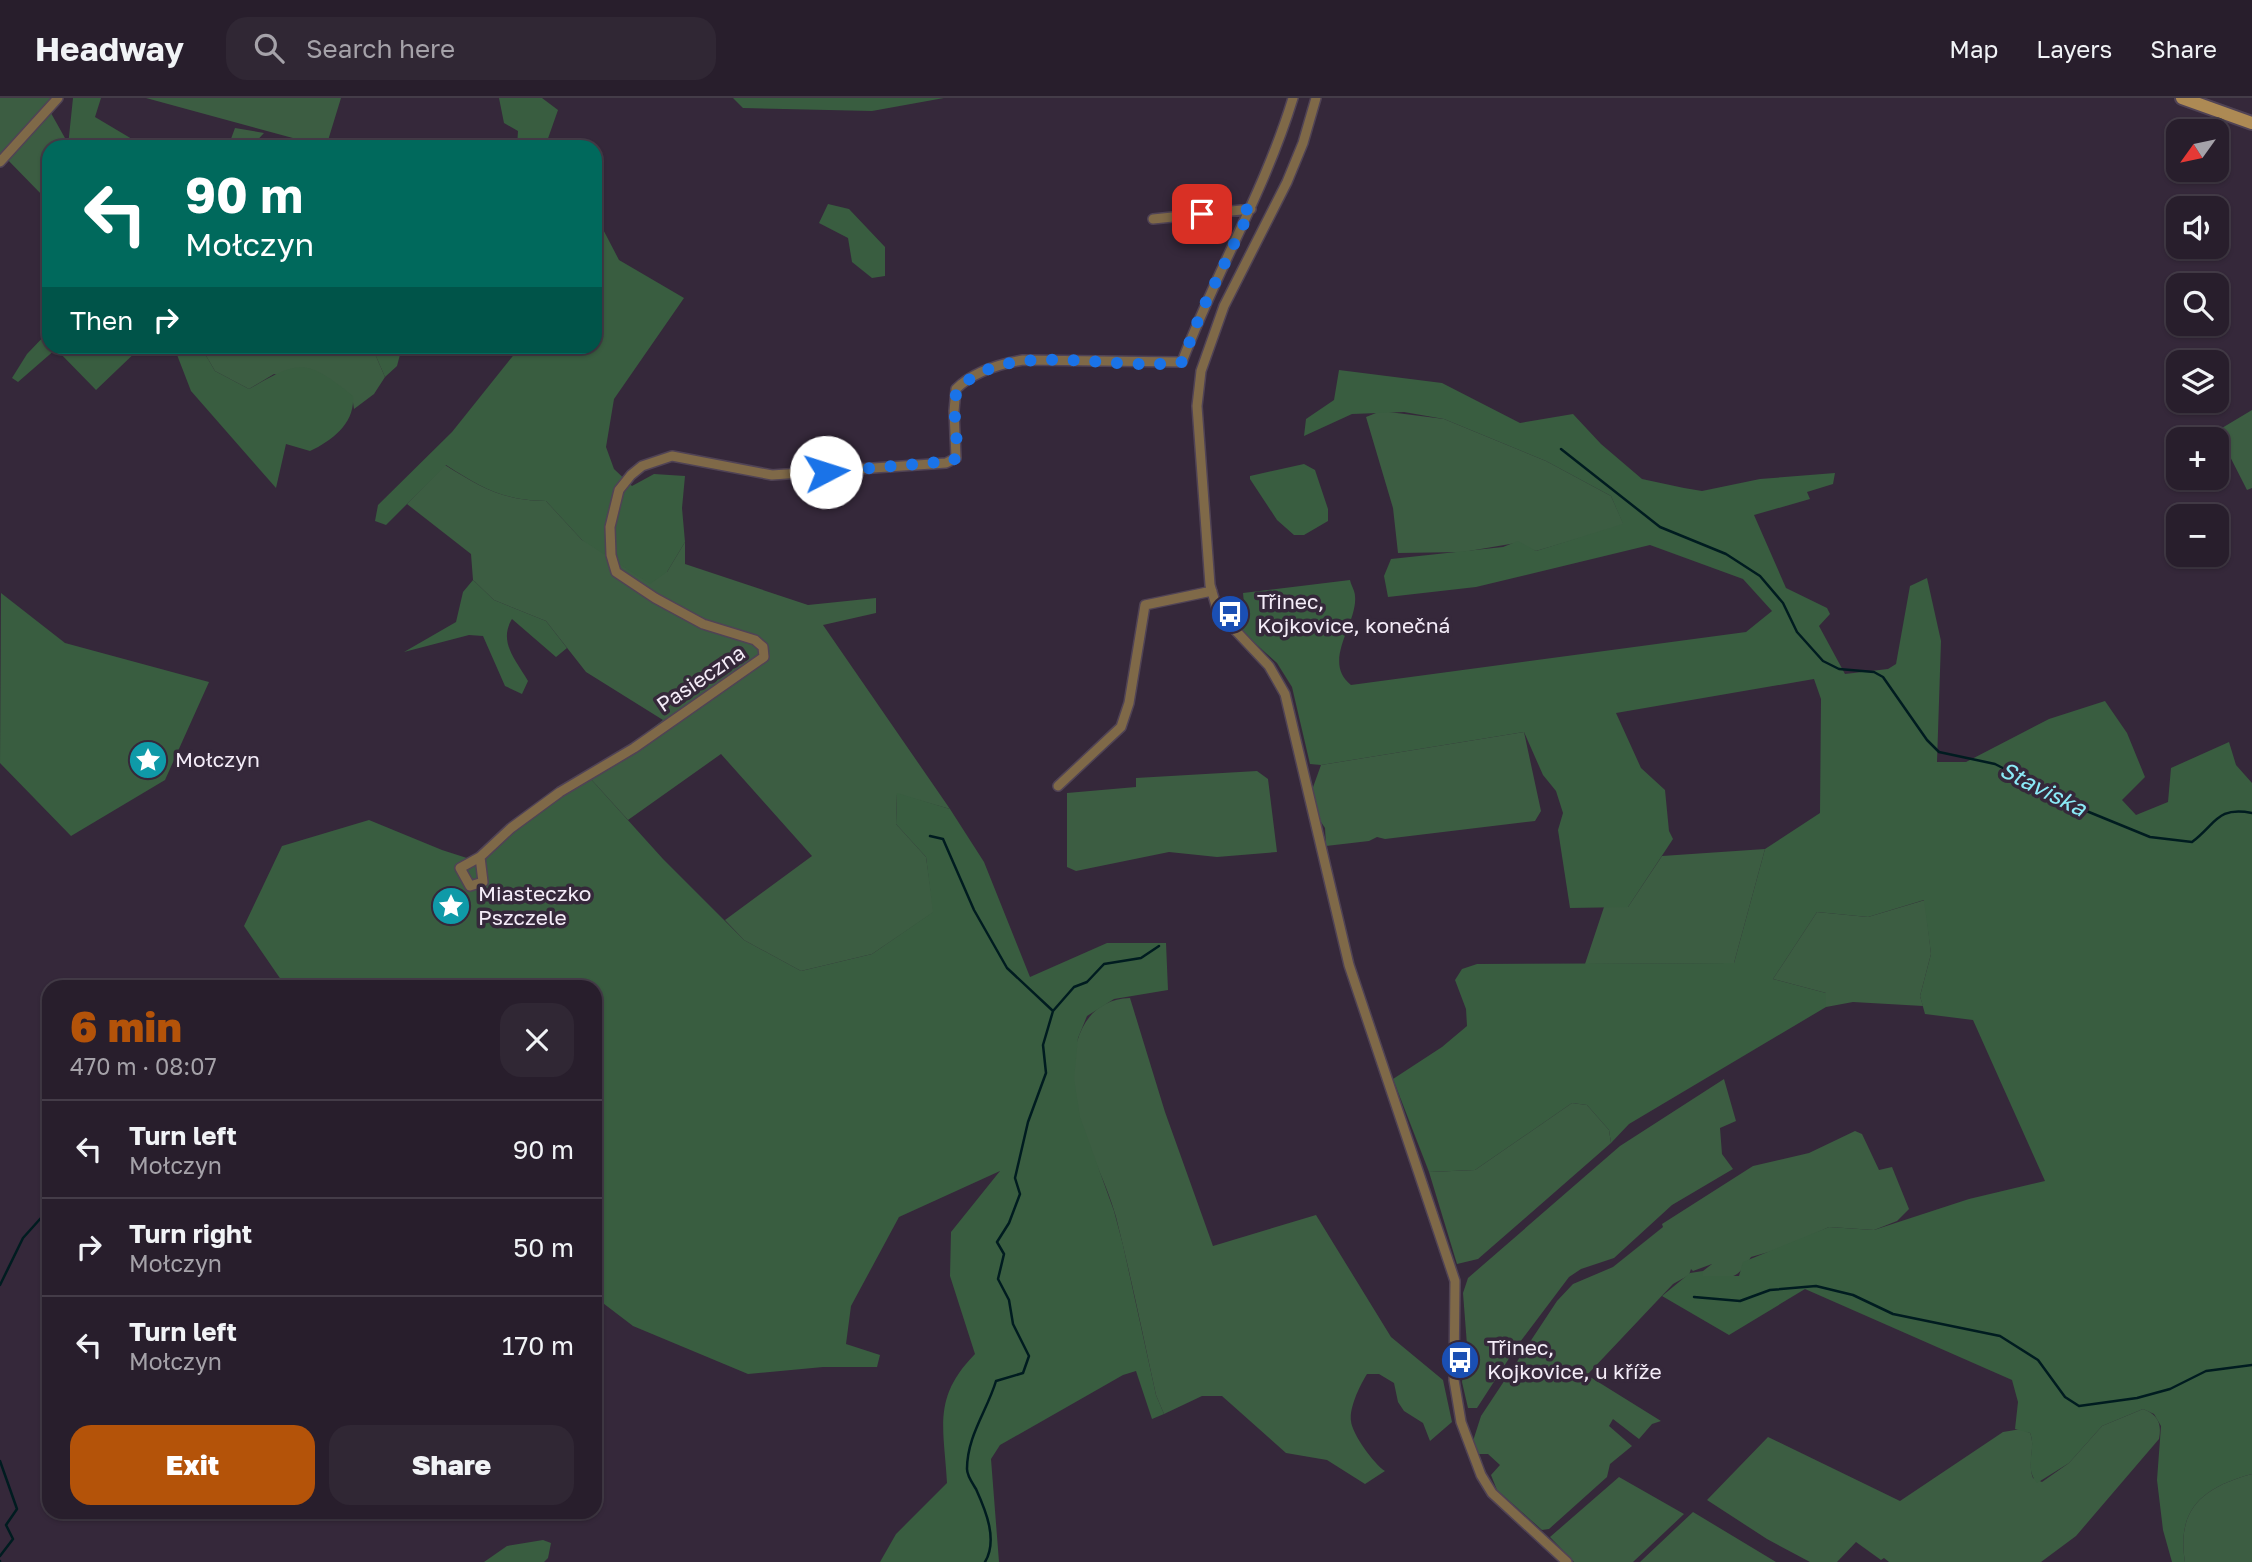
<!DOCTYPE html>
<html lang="en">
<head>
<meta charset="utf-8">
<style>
  :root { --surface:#281e2c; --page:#302734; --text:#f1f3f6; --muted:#a5a2a9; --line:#443c48; --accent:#b45309 }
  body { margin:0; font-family:"Golos Text",sans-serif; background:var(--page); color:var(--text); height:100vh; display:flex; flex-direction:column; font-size:26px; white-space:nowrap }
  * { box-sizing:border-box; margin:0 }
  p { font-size:23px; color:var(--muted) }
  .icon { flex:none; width:38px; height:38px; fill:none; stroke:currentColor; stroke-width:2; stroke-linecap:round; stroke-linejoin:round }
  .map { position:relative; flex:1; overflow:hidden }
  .side { position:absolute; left:42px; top:882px; width:560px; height:539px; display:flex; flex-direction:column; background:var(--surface); border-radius:21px; box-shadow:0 2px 5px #0004,0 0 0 2px var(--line) }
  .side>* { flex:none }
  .banner { position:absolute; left:42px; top:42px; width:560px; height:214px; border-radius:21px; box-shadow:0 2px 5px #0004,0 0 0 2px var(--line); background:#00695c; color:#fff; overflow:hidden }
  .needle { width:46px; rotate:237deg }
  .fabs { position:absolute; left:2166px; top:21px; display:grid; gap:14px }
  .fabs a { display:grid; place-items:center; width:63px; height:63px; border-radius:14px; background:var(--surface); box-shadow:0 2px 5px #0004,0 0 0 2px var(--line); font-size:35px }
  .pin { position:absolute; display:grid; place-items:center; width:60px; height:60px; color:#fff; margin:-30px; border-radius:14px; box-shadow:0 4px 10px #0006 }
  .me { position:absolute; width:77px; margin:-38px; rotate:85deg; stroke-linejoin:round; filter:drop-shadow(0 0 5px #0008) }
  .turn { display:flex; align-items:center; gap:24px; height:147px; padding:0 28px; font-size:32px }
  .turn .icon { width:91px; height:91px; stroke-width:2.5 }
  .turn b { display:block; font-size:49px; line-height:60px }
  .then { display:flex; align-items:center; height:66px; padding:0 28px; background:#0003; gap:14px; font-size:26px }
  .round { display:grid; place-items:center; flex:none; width:74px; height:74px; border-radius:21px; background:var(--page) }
  .summary { display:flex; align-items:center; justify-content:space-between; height:119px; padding:0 28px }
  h1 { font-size:42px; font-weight:800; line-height:52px; color:var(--accent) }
  .action { display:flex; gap:14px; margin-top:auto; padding:14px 28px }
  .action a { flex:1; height:80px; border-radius:21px; background:var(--accent); color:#fff; font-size:28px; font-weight:800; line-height:80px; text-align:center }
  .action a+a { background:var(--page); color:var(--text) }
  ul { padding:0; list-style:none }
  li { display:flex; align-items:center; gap:21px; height:98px; padding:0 28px; border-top:2px solid var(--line) }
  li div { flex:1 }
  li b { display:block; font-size:26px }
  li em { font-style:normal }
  header { display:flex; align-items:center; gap:42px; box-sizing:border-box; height:98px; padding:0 35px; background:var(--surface); border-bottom:2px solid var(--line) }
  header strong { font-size:33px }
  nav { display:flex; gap:38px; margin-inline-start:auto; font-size:24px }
  .search { width:490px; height:63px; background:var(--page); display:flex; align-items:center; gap:18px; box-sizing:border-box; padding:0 24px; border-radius:21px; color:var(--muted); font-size:26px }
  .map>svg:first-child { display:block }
  .green { fill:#3c5d42 }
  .forest { fill:#395d40 }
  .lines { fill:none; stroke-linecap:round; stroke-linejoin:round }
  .stream { stroke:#001c20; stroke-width:2.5 }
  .street-casing { stroke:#504355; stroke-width:12 }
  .secondary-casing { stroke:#504355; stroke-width:16 }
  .street { stroke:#7f6948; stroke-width:9 }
  .secondary { stroke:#ad8a54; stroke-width:12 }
  .route { stroke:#1a73e8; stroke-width:12; stroke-dasharray:0 21.6 }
  .labels { text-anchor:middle; stroke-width:7; stroke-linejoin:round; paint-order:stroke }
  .poi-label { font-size:21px; fill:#f4ecf8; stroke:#35283a; text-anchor:start }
  .street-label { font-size:21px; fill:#f4ecf8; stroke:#35283a }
  .water-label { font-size:23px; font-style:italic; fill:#8beaf7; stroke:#35283a }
</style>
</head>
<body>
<header>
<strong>Headway</strong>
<div class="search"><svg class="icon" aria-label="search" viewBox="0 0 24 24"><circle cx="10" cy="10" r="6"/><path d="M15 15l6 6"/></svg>Search here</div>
<nav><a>Map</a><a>Layers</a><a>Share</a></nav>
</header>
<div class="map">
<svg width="2252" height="1464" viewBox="0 0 2252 1464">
  <rect width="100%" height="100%" fill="#35283a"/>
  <path class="green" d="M0,0h54l-7,8 23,41h-21v43l-6,6 -39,-40 -4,3z
    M146,0h195l-15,49z
    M235,30l29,5 -13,14h-23z
    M201,249h171l13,30 -11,17 -20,15 -2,-13 -78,-22 -25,15 -34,-18z
    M2252,312v78l-5,2 -30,-59z
    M1381,313l63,8 102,42 65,35 13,29 -88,26 -20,-8 -53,9 -65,1 -5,-45 -27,-91z
    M445,367c37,23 57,35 101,36l36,39 85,32 18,-30v22l123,41 68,-7v15l-53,12 127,184 -53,-15 -1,30 30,33 8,55 -62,42 -71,17 -57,-31 -19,-20 87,-64 -91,-102 -93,66 -39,-43 74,-57 -77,-48 -40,-51 -52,-21 -21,-20 -2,-26 -64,-50z
    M1524,634l17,79 -6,10 -150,18 -8,-2 -8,4 -43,5 -1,-18 -6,-9 -7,-29 9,-25z
    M1257,673l11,8 9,73 -60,5 -48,-5 -93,19 -9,-4v-74l69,-6v-9z
    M1765,751l-31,114 -149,1 19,-57h24l34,-51z
    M1925,802l6,54 -11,42 3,10 -70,-4 -27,5v-14l-53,-14 44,-67 51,5z
    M1130,900l35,114 48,134 103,-31 75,122 52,43 9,42 -22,19 -7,-18 -19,-12 -6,-9 -4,-19 -15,-9h-12c-7,11 -18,34 -16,47 1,13 23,43 34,50l-20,13 -38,-24 -41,-7 -64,-57h-20l-38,18 -8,-19c-13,-59 -25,-119 -40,-178 -10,-38 -32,-73 -40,-112 -9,-44 -1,-105 54,-107z
    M1724,981l12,42 -16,7 2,26 11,15 -61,36 -58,53 -33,11 -12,8 -52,69 -40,62h-9l-6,-26 5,-37 -4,-52 5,-15 152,-132z
    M1572,1005l15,2 22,25 2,13 -133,116 -21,5 -28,-92 46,-2z
    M1855,1033l7,3 17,36 13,-3 17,42 -12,12 -23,9 -45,-3 -46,21 -32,9c-16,25 -20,21 -48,19v-5l9,-7 -19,7 -2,-2 -2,6 -16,9 -86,91 74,46 -9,3 -13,15 -26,-20 -4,7 23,20 -22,18 -3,13 -58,52 -7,1 -45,-40 -6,-15 9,-10 -12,-11h-10l-5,-13 8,-25 76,-115 16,-17 40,-17 50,-40 -1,-3 91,-58 56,-13z
    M2143,1311c15,6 19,14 16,30l-83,97 -35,26h-152l-5,-4 -3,2 -25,-18 -19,20h-27l-43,-23 -60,-39 61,-63 132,64 103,-69 18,-3 9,4c6,13 -3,29 3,45l9,4 27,-19 33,-37z
    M2252,1376v88h-67c-9,-54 19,-75 67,-88z
    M1619,1379l65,37 -51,48h-59l-24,-25z
    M1693,1414l83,50h-136z"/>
  <path class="forest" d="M73,0h28l-6,19 37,22 14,4 -1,4 -77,-1z
    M499,0h43l16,12 -13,37h-28l1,-16 -14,-8z
    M733,0h211l-72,13 -129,-3z
    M828,106l21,5 36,38v29l-13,2 -20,-16 -4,-24 -29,-15z
    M595,116l24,46 65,38 -70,101 -8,48 8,22 18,17 22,-12 31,2 -3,32 3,34 -18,30 -17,12 -68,-44 -36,-39c-44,-1 -64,-13 -100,-36l-60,60 -11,-4 3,-16 74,-73 68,-85 75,-1z
    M49,233v15l92,1 -45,43 -40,-41 -38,33 -6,-4 15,-24z
    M174,249h27l14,24 34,18c52,-30 57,-30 104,7 2,27 -20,44 -43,55l-24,-7 -10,44 -85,-97z
    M372,249h30l-5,19 -12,11z
    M1339,272l103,13 78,40 53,-9 28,30 41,35 42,9 18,3 58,-12 75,-6 -2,11 -26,8 3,7 -56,16 32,73 41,20 3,6 -11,12 26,48 43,-5 8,-5 14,-78 17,-8 14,63 -4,121h29l83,-43 56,-18 22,32 18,44 -23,23 14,15 32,-13 3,-34 58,-26 7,23 16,18v691c-48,13 -76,34 -67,88h-13l-9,-32 -6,-50 4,-54 -7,-12 -11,-5 -41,17 -33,37 -32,20c-14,-17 0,-34 -7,-50l-15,-4 3,-27 -6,-22 -207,-91 -76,46 -67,-39 28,-23 13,-2v5h36l4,-14 86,-35 45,3 95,-31 76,-18 -72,-161 -48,-6 -5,-18 11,-42 -7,-54 -56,17 -51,-5 -44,67 53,14v14l-197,117 -18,19 -2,-13 -22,-25 -15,-2 -97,67 -46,2 -36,-93 49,-32 25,-21 -1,-17 -11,-29 7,-11 15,-5 257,-1 31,-114 55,-36 1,-114 -7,-20 -198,34 25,55 24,22 4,41 4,8 -45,68 -58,1 -12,-78 5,-17 -7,-22 -13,-16 -19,-43 -203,33 -11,-1 -18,-77 -15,-24 -40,-36 8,-13 -2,-21 107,-13c1,5 5,11 5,16 3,28 -34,65 -4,89l395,-53 26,-21 -29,-32 -93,-34 -174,42 -88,10 -4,-21 7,-17 112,-12 15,-6 18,10 87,-27 -12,-28 -65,-35 -102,-42 -40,-7 -52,2 -48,22 2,-17 28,-19z
    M1304,366l11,6 13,39v12l-24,14h-10l-17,-15 -27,-41v-3z
    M473,482l21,20 52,21 21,27 -11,9 -44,-38c-14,23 4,41 16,62l-6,13 -17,-8 -22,-50 -14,-1 -65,17 52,-30 7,-30z
    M1,495l64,50 144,39 -44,98 -94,56 -71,-73z
    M589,679l74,82 81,81 57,31 71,-17 61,-42 -7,-55 -30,-33 1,-31 53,16 34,53 46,115 77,-34h59l2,47 -54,9 -27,17 -9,22 -4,41 6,38 34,94 9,34 33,150 8,19 -12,5 -16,-48 -13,4 -123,70 -9,14 8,103h-119l16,-28 51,-51c-3,-56 -15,-85 28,-129l-25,-78 1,-44 49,-61 -101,46 -48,89 -5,38 34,11 -3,12h-54l-75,7 -115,-48 -38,-29v-310h-309l-42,-61 38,-80 87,-26 73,30 28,9 13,-1 30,-28z
    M543,1442l8,3 -3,15 -4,4h-60l23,-16z"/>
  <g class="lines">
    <path class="stream" d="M1561,351l99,78 66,27 34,22 23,27 14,29 26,29 16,8 35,3 9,5 44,63 12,12 56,12 89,46 66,27 42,5c24,-18 25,-36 60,-29
      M930,738l13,3 31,71 33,58 46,43 -10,34 3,28 -18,49 -13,56 5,16 -11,29 -12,19 7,12 -6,25 11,21 4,24 16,32 -6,17 -27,8c-9,30 -29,55 -29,88 0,7 6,15 9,20 10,22 22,51 9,73
      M1053,913l21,-24 13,-5 17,-18 37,-6 18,-12
      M0,1187l23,-47 26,-29
      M1694,1199l46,4 30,-11 46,-4 37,9 40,19 107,22 38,24 27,37 14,9 58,-8 33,-9 36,-18 46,-6
      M0,1363l17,48 -11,16 7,14 -13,17
      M0,1463v1"/>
    <g class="street-casing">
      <path id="street" d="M1316,0l-13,45 -16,39 -63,124 -23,65 -4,35 13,179 8,27 51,54 16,28 64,271 106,316 -1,99 7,42 20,53 11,18 75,69
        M0,64l58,-64
        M1153,121l98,-10
        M1058,688l63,-59 8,-24 16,-98 67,-14
        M480,759l3,25 -13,4 -10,-18 20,-11 31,-29 49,-36 74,-44 130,-91 -1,-10 -8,-7 -52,-16 -48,-26 -39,-26 -5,-17 -1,-28 9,-37 12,-15 11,-9 30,-10 100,19 174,-12 10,-5 -2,-47 2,-22c17,-17 43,-25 67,-29l159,2c34,-90 83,-172 111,-264"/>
    </g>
    <g class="secondary-casing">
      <path id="secondary" d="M2182,0l70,25"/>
    </g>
    <use href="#street" class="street"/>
    <use href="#secondary" class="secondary"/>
  </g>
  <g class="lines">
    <path class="route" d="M826,374l126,-11 4,-3c3,-23 -5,-46 1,-68 51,-54 158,-17 225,-28l20,-52 49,-101 -49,5"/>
  </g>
  <defs>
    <g id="bus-disc" transform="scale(2.0125)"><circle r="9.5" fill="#1a4fb4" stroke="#35283a"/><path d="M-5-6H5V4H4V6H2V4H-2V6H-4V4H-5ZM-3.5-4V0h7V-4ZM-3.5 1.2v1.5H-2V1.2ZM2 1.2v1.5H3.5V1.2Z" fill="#fff"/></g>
    <g id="sight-disc" transform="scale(2.0125)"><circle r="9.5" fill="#0f9aa8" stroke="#35283a"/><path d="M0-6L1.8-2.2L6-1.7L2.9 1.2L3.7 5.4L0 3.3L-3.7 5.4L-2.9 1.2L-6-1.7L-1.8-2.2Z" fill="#fff"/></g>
  </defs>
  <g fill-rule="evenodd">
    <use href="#bus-disc" x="1230" y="516"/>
    <use href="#sight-disc" x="148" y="662"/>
    <use href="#sight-disc" x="451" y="808"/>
    <use href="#bus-disc" x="1460" y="1262"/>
  </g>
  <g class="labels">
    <g class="poi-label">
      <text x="1257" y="511">Třinec,<tspan x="1257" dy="24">Kojkovice, konečná</tspan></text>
      <text x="175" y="669">Mołczyn</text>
      <text x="478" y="803">Miasteczko<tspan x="478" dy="24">Pszczele</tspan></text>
      <text x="1487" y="1257">Třinec,<tspan x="1487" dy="24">Kojkovice, u kříže</tspan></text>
    </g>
    <g class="street-label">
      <text transform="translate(701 581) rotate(-34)" y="7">Pasieczna</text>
    </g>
    <g class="water-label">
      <text transform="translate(2043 691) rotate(27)" y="8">Staviska</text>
    </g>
  </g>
</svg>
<div class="fabs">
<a><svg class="needle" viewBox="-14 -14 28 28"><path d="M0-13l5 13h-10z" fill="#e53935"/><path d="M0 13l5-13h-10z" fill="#a5a2a9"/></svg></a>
<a><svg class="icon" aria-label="sound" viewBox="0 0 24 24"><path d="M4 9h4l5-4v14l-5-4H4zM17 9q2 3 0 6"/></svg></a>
<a><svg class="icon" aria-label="search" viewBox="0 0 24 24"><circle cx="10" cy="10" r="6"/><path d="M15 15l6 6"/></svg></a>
<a><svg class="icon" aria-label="layers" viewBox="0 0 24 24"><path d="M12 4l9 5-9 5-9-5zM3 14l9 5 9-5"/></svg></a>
<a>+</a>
<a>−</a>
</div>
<div class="pin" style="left:1202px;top:116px;background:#d93025"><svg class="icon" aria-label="arrive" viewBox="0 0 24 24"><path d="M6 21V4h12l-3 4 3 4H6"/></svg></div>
<svg class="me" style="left:826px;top:374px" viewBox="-20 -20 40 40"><circle r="19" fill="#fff"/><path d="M0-13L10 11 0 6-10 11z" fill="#1a73e8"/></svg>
<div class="banner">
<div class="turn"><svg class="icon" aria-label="left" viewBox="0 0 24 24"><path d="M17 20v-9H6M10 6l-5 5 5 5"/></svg><div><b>90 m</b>Mołczyn</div></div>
<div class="then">Then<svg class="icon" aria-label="right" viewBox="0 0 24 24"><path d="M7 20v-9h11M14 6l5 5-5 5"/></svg></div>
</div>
<section class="side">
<div class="summary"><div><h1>6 min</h1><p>470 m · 08:07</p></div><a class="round"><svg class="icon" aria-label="close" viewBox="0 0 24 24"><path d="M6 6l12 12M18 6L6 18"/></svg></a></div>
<ul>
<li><svg class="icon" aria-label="left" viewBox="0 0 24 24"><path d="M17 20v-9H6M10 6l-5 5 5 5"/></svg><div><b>Turn left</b><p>Mołczyn</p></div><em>90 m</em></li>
<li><svg class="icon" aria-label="right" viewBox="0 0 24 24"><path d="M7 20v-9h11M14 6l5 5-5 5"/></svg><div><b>Turn right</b><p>Mołczyn</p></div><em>50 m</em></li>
<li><svg class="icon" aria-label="left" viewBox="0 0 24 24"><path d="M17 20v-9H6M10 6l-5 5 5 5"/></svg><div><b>Turn left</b><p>Mołczyn</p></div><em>170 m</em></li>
</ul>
<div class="action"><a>Exit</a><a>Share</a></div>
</section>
</div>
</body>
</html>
